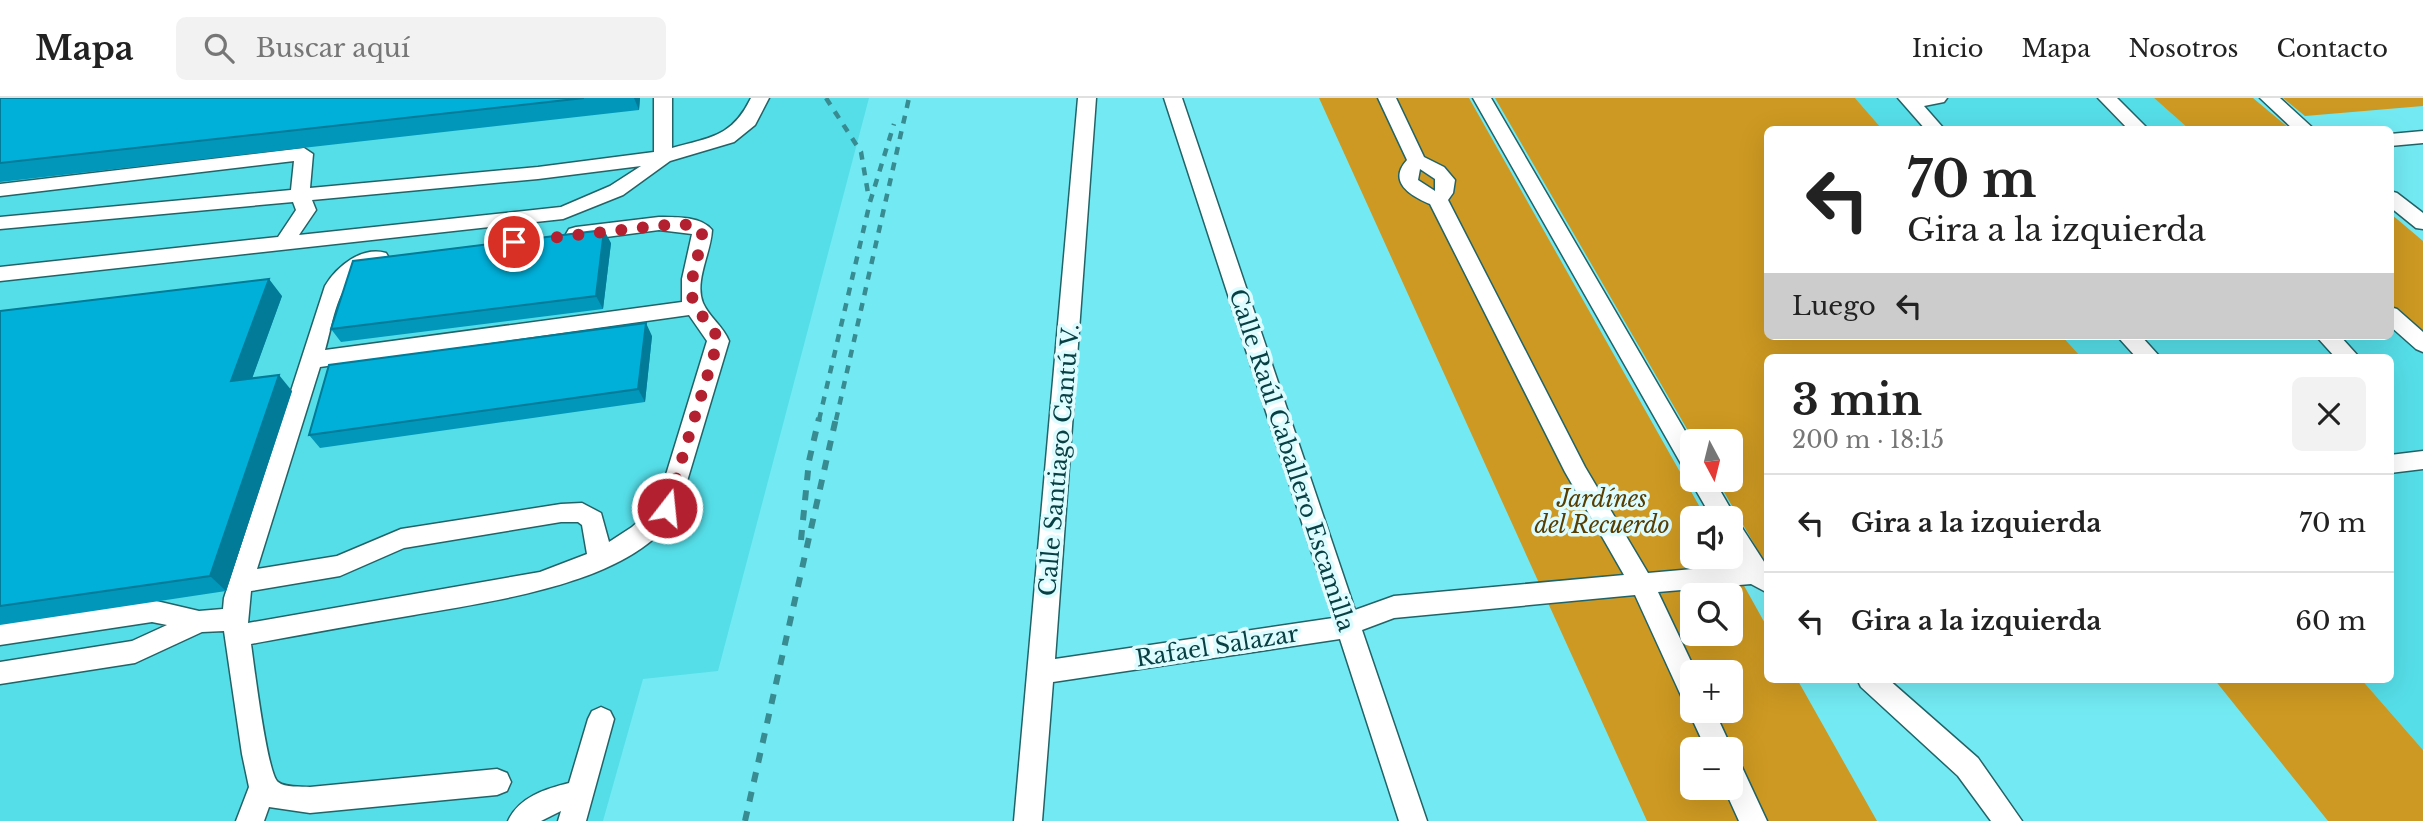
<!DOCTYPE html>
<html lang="es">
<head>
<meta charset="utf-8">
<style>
  :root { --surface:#fff; --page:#f2f2f2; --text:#222; --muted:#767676; --line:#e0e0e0 }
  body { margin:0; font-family:"Libre Baskerville",serif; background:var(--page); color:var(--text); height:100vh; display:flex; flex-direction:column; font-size:26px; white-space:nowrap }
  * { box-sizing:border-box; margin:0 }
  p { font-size:23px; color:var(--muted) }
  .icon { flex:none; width:38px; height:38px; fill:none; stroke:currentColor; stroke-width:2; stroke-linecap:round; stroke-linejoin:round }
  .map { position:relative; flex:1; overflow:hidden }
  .drawer { position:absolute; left:1764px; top:256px; width:630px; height:329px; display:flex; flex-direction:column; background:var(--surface); border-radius:10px; box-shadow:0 7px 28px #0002 }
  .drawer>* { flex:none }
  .banner { position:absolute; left:1764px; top:28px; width:630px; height:214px; border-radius:10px; box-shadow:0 7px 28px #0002; background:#fff; color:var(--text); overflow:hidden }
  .needle { width:46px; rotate:173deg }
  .fabs { position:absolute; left:1680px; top:331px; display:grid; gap:14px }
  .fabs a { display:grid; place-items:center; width:63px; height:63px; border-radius:10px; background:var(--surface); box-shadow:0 7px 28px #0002; font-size:35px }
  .pin { position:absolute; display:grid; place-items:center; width:60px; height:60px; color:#fff; margin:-30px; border:4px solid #fff; border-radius:50%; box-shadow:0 2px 7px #0007 }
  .me { position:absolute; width:77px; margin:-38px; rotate:16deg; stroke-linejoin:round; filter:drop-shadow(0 0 5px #0008) }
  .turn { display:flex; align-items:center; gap:24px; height:147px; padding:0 28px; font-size:32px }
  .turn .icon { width:91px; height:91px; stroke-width:2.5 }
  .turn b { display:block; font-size:49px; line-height:60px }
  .then { display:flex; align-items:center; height:66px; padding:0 28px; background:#0003; gap:14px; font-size:26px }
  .round { display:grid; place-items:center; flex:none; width:74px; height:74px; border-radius:10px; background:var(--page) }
  .overview { display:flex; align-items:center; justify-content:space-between; height:119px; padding:0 28px }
  h1 { font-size:42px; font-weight:700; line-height:52px }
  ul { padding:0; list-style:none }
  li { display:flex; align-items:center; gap:21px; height:98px; padding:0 28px; border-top:2px solid var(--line) }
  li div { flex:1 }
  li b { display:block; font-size:26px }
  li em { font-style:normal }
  header { display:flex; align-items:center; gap:42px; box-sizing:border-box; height:98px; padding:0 35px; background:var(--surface); border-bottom:2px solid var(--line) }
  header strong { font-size:33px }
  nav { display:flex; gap:38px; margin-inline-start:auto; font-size:24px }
  .search { width:490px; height:63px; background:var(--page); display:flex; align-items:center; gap:18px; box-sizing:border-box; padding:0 24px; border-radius:10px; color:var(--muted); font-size:26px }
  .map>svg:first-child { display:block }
  .built { fill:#55dee8 }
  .green { fill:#cd9922; fill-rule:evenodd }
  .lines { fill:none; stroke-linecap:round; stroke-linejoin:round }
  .minor-casing { stroke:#226367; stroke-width:3 }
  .minor { fill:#fff; fill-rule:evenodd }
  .rail-far1 { stroke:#378b91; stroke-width:4.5; stroke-dasharray:8 8; stroke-linecap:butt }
  .rail { stroke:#378b91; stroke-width:6; stroke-dasharray:10 10; stroke-linecap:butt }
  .wall { fill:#0197bb }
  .shaded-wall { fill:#017b98 }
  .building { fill:#01b0d9; stroke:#017b98; stroke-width:2 }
  .route { stroke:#b32130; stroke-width:12; stroke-dasharray:0 21.6 }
  .labels { text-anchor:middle; stroke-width:7; stroke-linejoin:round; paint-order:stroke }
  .street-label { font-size:23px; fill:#073f43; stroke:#ddfcff }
  .park-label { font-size:23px; font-style:italic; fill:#563d02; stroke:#ddfcff }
</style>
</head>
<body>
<header>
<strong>Mapa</strong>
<div class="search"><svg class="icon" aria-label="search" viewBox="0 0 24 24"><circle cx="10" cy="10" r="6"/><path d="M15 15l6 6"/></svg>Buscar aquí</div>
<nav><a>Inicio</a><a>Mapa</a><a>Nosotros</a><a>Contacto</a></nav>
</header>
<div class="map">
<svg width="2423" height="723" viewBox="0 0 2423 723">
  <rect width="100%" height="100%" fill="#73eaf3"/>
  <path class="built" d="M0,0h869l-151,573 -75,8 -40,142h-603z
    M1855,0h299l35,31h-307z
    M2391,211l32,29v412l-62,-71h29v-322h-309l-19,-21h328z"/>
  <path class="green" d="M1319,0h150l237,420h-14v38l36,1 39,70 1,52h29l80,142h-230zM1692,497h39v39h-39zM1692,574h39v38h-39zM1692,651h39v39h-39z
    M1495,0h360l27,31 -114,1v206h294l19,21h-313v201l-5,1 -46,-79h14v-39h-37z
    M2154,0h99l37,31h-101z
    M2283,0h140v8l-118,10z
    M2391,116l32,27v97l-32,-29z
    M2214,581h147l62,71v71h-95z"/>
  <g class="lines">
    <g class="minor-casing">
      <path id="minor" d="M654,0h18v50c39,-11 60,-11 79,-50h18l-14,27 -21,17 -64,19 -47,34 -60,24 -563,62v-14l278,-30 18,-27 -3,-8 -293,27v-12l291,-27 3,-29 -294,35v-12l304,-36 9,6 -3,34 228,-21 116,-15zM641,68l-31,20 -49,21 -262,28 17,-25 -4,-10 226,-21z
        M1078,0h18l-41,561 278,-41 -169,-520h18l173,512 39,-14 230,-21 -59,-103 -135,-268c-19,-8 -43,-22 -23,-44l-29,-62h18l28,59 20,10 11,13 -2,13 -5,7 137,267 63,106 90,-8 -7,-14v-33h-19l-22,-38 2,-3v3h22l22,38 -2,3 5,2 29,45 -2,24 -15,-8 -93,8 38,80h-4v38h22l18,39 -1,4v-4h-25l-18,-39 3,-7 -8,-3 -48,-105 -241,23 -32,12 65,191h-28l-59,-182 -287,43 -11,139h-28zM1420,71l15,10v12l-17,-11z
        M1473,0h18l201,345v29l-8,-3z
        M1898,0h49l-3,4 -20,4 21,24h-19z
        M2098,0h19l32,32h-20z
        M2260,0h20l35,32h-21z
        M2423,33v12l-33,3v-12z
        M2390,93l7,2 26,20v16l-7,-1 -26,-21z
        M659,119c16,0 42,-1 53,13 -1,23 -18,51 -9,73 6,14 20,23 26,38l-50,167c-40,76 -189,93 -265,107 -54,9 -108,19 -163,29 3,20 16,130 27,138 7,6 23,4 32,5l187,-18 10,4 4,9 -4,9 -10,4 -187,18 -41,-6 -5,14h-28l13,-34 -7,-33 -18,-123 -22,1 -67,31 -135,21v-22l132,-21 35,-16 -15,-3 -152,23v-22l152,-23 47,11 24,-2 1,-11 101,-312c12,-20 37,-40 61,-33l3,5c-6,10 -24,9 -33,17 -20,15 -24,52 -31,75l357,-48v-23l10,-45 -33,-4 -83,11 -7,-2 -3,-5 3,-5 7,-2zM689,217l18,26 -50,163 -25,23 -23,15 -8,-29 -19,-10 -21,1 -160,25 -64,27 -80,13 63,-202zM561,424h17l4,3 5,29 -47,18 -292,51 3,-32 89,-15 64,-28z
        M2390,209l7,2 26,23v20l-7,-3 -26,-23z
        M2117,238h24l19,21h-24z
        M2316,238h24l19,21h-24z
        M2423,353v18l-33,4v-18z
        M1857,581h31l90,79 44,63h-31l-33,-45 -97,-89z
        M601,609l9,4 4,8 -28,102h-28l3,-10 -20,10h-33c11,-24 37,-32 61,-38l19,-64 4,-8z
        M1731,664l10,3 26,56h-28l-15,-33h7z"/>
    </g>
    <use href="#minor" class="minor"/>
    <path class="rail-far1" d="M826,0l35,54 8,47
      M819,322l51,-218 24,-78
      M836,322l73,-322"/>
    <path class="rail" d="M801,442l8,-79 10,-43
      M745,723l91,-403"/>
  </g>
  <path class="wall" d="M0,0h640l-1,12 -639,72z
    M611,145l-8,66 -262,33 -10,-13z
    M282,198l-30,82 40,13 -66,200 -226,34v-314z
    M652,238l-7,66 -325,46 -11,-13z"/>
  <path class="shaded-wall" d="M634,0h6l-1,12z
    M604,132l7,13 -8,66 -7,-13z
    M269,181l13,17 -37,102 -14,-17z
    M646,225l6,13 -7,66 -7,-13z
    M279,277l13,16 -66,200 -16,-15z"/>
  <path class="building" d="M0,0h584l-584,65z
    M604,132l-8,66 -265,33 22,-68z
    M269,181l-38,102 48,-6 -69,201 -210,30v-295z
    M646,225l-8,66 -329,46 20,-70z"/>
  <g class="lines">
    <path class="route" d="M514,144l161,-18 17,1 10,5v9c-4,21 -18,51 -5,70 8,12 17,18 21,32l-51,167"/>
  </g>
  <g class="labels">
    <g class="street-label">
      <text transform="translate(1059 362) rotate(-85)" y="8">Calle Santiago Cantú V.</text>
      <text transform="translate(1292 362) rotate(72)" y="8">Calle Raúl Caballero Escamilla</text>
      <text transform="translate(1217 548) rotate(-9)" y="8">Rafael Salazar</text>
    </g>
    <g class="park-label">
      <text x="1602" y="409">Jardínes<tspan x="1602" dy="26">del Recuerdo</tspan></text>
    </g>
  </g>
</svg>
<div class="fabs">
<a><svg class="needle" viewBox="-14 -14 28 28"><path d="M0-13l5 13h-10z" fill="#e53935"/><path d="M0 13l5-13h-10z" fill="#767676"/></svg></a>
<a><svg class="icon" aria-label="sound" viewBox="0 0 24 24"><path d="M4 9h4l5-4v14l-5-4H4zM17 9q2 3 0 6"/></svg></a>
<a><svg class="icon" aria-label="search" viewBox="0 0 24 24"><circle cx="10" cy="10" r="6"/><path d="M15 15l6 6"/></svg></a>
<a>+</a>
<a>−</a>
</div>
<div class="pin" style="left:514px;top:144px;background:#d93025"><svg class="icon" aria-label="arrive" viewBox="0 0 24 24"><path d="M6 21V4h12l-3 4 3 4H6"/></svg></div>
<svg class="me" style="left:667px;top:410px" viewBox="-20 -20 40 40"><circle r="17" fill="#b32130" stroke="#fff" stroke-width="3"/><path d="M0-11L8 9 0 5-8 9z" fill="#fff"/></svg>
<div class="banner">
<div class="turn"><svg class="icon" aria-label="left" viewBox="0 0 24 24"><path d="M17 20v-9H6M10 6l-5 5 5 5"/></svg><div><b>70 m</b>Gira a la izquierda</div></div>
<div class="then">Luego<svg class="icon" aria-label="left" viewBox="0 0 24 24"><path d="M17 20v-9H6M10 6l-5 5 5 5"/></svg></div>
</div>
<section class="drawer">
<div class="overview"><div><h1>3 min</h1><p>200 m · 18:15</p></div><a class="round"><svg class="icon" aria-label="close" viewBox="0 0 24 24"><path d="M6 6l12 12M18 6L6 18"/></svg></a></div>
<ul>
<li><svg class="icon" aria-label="left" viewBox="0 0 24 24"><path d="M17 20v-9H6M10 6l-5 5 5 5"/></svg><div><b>Gira a la izquierda</b></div><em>70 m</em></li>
<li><svg class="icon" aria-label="left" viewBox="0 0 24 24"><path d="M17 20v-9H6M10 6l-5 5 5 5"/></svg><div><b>Gira a la izquierda</b></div><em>60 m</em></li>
</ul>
</section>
</div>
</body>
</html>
